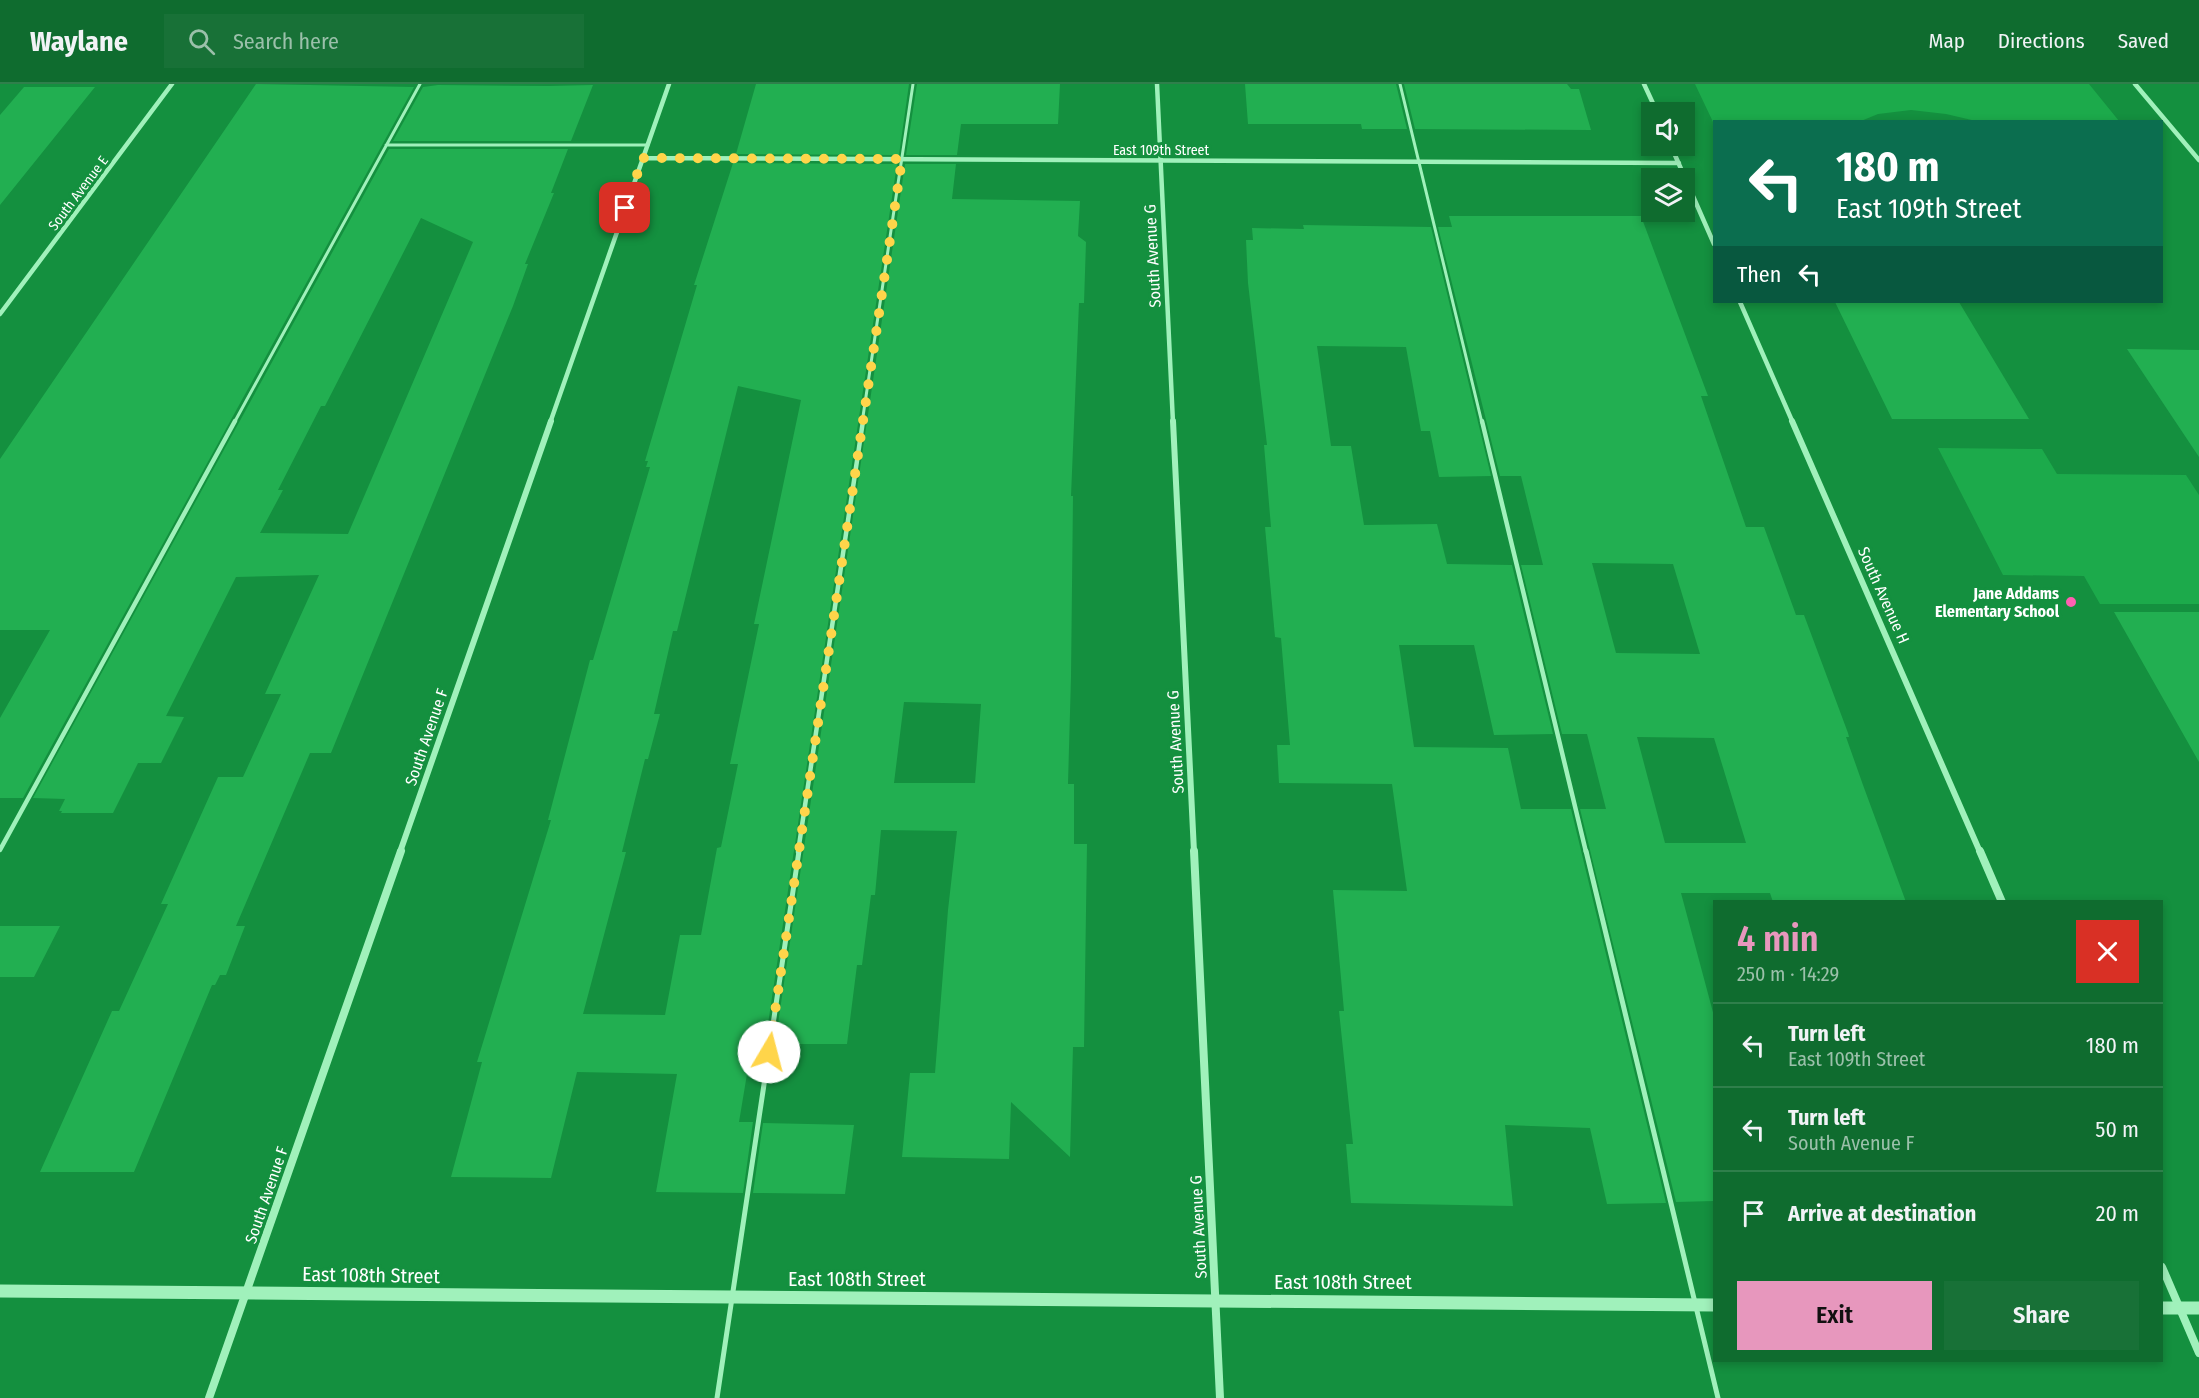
<!DOCTYPE html>
<html lang="en">
<head>
<meta charset="utf-8">
<style>
  :root { --surface:#0f6c2f; --page:#187137; --text:#f1f3f6; --muted:#9bc0aa; --line:#2f7f4b; --accent:#e797bd }
  body { margin:0; font-family:"Fira Sans Condensed",sans-serif; background:var(--page); color:var(--text); height:100vh; display:flex; flex-direction:column; font-size:22px; white-space:nowrap }
  * { box-sizing:border-box; margin:0 }
  p { font-size:20px; color:var(--muted) }
  .icon { flex:none; width:33px; height:33px; fill:none; stroke:currentColor; stroke-width:2; stroke-linecap:round; stroke-linejoin:round }
  .map { position:relative; flex:1; overflow:hidden }
  .drawer { position:absolute; left:1713px; top:816px; width:450px; height:462px; display:flex; flex-direction:column; background:var(--surface); border-radius:0px; box-shadow:0 3px 9px #0003 }
  .drawer>* { flex:none }
  .guide { position:absolute; left:1713px; top:36px; width:450px; height:183px; border-radius:0px; box-shadow:0 3px 9px #0003; background:#0b6e4f; color:#fff; overflow:hidden }
  .tools { position:absolute; left:1641px; top:18px; display:grid; gap:12px }
  .tools a { display:grid; place-items:center; width:54px; height:54px; border-radius:0px; background:var(--surface); box-shadow:0 3px 9px #0003; font-size:30px }
  .pin { position:absolute; display:grid; place-items:center; width:51px; height:51px; color:#fff; margin:-26px; border-radius:12px; box-shadow:0 3px 9px #0006 }
  .me { position:absolute; width:66px; margin:-33px; rotate:8deg; stroke-linejoin:round; filter:drop-shadow(0 0 4px #0008) }
  .turn { display:flex; align-items:center; gap:21px; height:126px; padding:0 24px; font-size:27px }
  .turn .icon { width:78px; height:78px; stroke-width:2.5 }
  .turn b { display:block; font-size:42px; line-height:51px }
  .then { display:flex; align-items:center; height:57px; padding:0 24px; background:#0003; gap:12px; font-size:22px }
  .round { display:grid; place-items:center; flex:none; width:63px; height:63px; border-radius:0px; background:var(--page) }
  .head { display:flex; align-items:center; justify-content:space-between; height:102px; padding:0 24px }
  h1 { font-size:36px; font-weight:600; line-height:45px; color:var(--accent) }
  .primary-button { display:flex; gap:12px; margin-top:auto; padding:12px 24px }
  .primary-button a { flex:1; height:69px; border-radius:0px; background:var(--accent); color:#111; font-size:24px; font-weight:600; line-height:69px; text-align:center }
  .primary-button a+a { background:var(--page); color:var(--text) }
  ul { padding:0; list-style:none }
  li { display:flex; align-items:center; gap:18px; height:84px; padding:0 24px; border-top:2px solid var(--line) }
  li div { flex:1 }
  li b { display:block; font-size:22px }
  li em { font-style:normal }
  header { display:flex; align-items:center; gap:36px; box-sizing:border-box; height:84px; padding:0 30px; background:var(--surface); border-bottom:2px solid var(--line) }
  header strong { font-size:28px }
  nav { display:flex; gap:33px; margin-inline-start:auto; font-size:21px }
  .search { width:420px; height:54px; background:var(--page); display:flex; align-items:center; gap:15px; box-sizing:border-box; padding:0 21px; border-radius:0px; color:var(--muted); font-size:22px }
  .map>svg:first-child { display:block }
  .green { fill:#1caa4b }
  .building { fill:#22af51; fill-rule:evenodd }
  .lines { fill:none; stroke-linecap:round; stroke-linejoin:round }
  .service-far2 { stroke:#a0f1bb; stroke-width:3 }
  .service-far1 { stroke:#a0f1bb; stroke-width:4.5 }
  .service { stroke:#a0f1bb; stroke-width:5 }
  .minor-far2 { stroke:#a0f1bb; stroke-width:4.5 }
  .minor-far1 { stroke:#a0f1bb; stroke-width:6 }
  .minor { stroke:#a0f1bb; stroke-width:8 }
  .tertiary { stroke:#a0f1bb; stroke-width:13 }
  .route { stroke:#ffd54a; stroke-width:10; stroke-dasharray:0 18 }
  .poi-dot { fill:#ff60b1; stroke:#14903f; stroke-width:2 }
  .labels { text-anchor:middle; stroke-width:6; stroke-linejoin:round; paint-order:stroke }
  .far-street-label { font-size:14px; fill:#fff; stroke:#14903f }
  .street-label { font-size:16px; fill:#fff; stroke:#14903f }
  .poi-label { font-size:16px; font-weight:bold; fill:#fff; stroke:#14903f; text-anchor:end }
  .near-street-label { font-size:20px; fill:#fff; stroke:#14903f }
</style>
</head>
<body>
<header>
<strong>Waylane</strong>
<div class="search"><svg class="icon" aria-label="search" viewBox="0 0 24 24"><circle cx="10" cy="10" r="6"/><path d="M15 15l6 6"/></svg>Search here</div>
<nav><a>Map</a><a>Directions</a><a>Saved</a></nav>
</header>
<div class="map">
<svg width="2199" height="1314" viewBox="0 0 2199 1314">
  <rect width="100%" height="100%" fill="#14903f"/>
  <path class="green" d="M1695,0h394l30,37h-143l-30,-7 -35,-4 -33,4 -17,7 -147,1v2z
    M1938,364l104,1 15,25 129,1 13,20v109h-99l-16,-28 -81,-1z"/>
  <path class="building" d="M256,0l158,3 -391,711h-23v-80l50,-88h-50v-171z
    M756,0h153l-10,71 -163,-1z
    M917,0h143l-2,40h-97l-4,31h-51z
    M1245,0h151l11,45h-45l-1,-5h-113z
    M1404,0h163l4,5h8l12,41 -176,-1z
    M438,1l111,1 44,-1 -22,56h-178l30,-54z
    M24,3h71l-95,118v-90z
    M389,65h179l-17,44h3l-29,71h3l-15,42 -182,447h-21l-74,173h9l-19,49h-6l-5,10h-3l-78,187h-94l72,-161h7l49,-107h-7l57,-127h25l38,-83h-16l54,-119 -83,2 -70,139 18,1 -23,46h-23l-25,50h-52l1,-2h-3l6,-12 -32,-1zM421,134l52,24 -125,292 -88,-1 23,-43h-5l43,-84h4z
    M733,79l164,1 -132,880h-13l-13,78h14l-10,71 -87,-1 21,-118 -100,-2 -26,106 -100,-1 31,-115h-5l74,-242h-3l42,-160h3l57,-193h-4l2,-6h-3l52,-176h-3zM738,302l63,14 -47,224h5l-29,140h8l-17,83 -4,1 -16,87h-21l-15,80 -82,-1 43,-162h-4l23,-93h3l12,-45h-6l19,-83h4z
    M905,80h51l-4,35 128,2 -2,35 8,6 -2,61h-5l-8,193h2l-2,181 -3,107h6v60h13l-3,203h-11l-3,110 -59,-55 -2,57 -107,-2 8,-84h25l13,-163 9,-79 -76,-1 -6,65h-4l-9,70h-5l-10,79h-72zM904,618l77,2 -6,79h-81z
    M1449,132h192l67,180h-7l45,131h18l32,88h8l44,118 1,4h-3l17,48 43,117h-133l-3,-9h-89l33,123v185l-38,1 -96,-393h26l-19,-75h-25l-41,-169h22l-22,-89h-21l-62,-249h14zM1592,479l81,1 27,90 -84,-1zM1637,653l77,1 32,105h-81z
    M1303,141l128,2 60,249 -52,1 -9,-46h-9l-15,-84 -89,-1 14,100h20l13,79 73,-1 10,40 65,1 41,169 -59,1 -20,-90h-75l15,102 94,1 13,61h50l95,394 -59,1 -17,-76 -85,-3 8,81 -162,-3 -5,-59h7l-14,-133h5l-11,-121 74,1 -15,-107 -113,-1 -2,-38h13l-9,-107 -6,-1 -10,-110h6l-7,-82h3l-19,-162 -2,-43h7l-1,-12 52,1z
    M1835,218h124l70,117h-137z
    M2127,265l72,1v107z
    M2114,528h85v150z
    M0,842h60l-26,51h-34z
    M763,1039l91,2 -9,69 -92,-1z"/>
  <g class="lines">
    <path class="service-far2" d="M1400,0l82,339
      M386,61h262
      M234,339l186,-339
      M862,339l51,-339"/>
    <path class="service-far1" d="M1482,337l104,431
      M0,766l235,-429
      M798,768l65,-431"/>
    <path class="service" d="M1586,767l132,547
      M717,1314l82,-547"/>
    <path class="minor-far2" d="M1157,0l16,339
      M1644,0l13,28
      M2135,0l64,76
      M1671,62l43,98
      M643,74l1036,5
      M1740,218l53,121
      M0,230l172,-230
      M550,339l119,-339"/>
    <path class="minor-far1" d="M1173,337l21,431
      M1792,337l188,431
      M400,768l151,-431"/>
    <path class="minor" d="M1194,767l26,547
      M1980,767l22,51
      M2162,1183l37,86
      M209,1314l192,-547"/>
    <path class="tertiary" d="M0,1207l1714,14
      M2162,1224h37"/>
  </g>
  <g class="lines">
    <path class="route" d="M625,124l18,-50 259,1 -133,893"/>
  </g>
  <circle class="poi-dot" cx="2071" cy="518" r="6"/>
  <g class="labels">
    <g class="far-street-label">
      <text x="1161" y="71">East 109th Street</text>
      <text transform="translate(78 109) rotate(-53)" y="5">South Avenue E</text>
    </g>
    <g class="street-label">
      <text transform="translate(1152 172) rotate(-93)" y="6">South Avenue G</text>
      <text transform="translate(1884 511) rotate(66)" y="6">South Avenue H</text>
      <text transform="translate(426 653) rotate(-71)" y="6">South Avenue F</text>
      <text transform="translate(1175 658) rotate(-93)" y="6">South Avenue G</text>
      <text transform="translate(266 1111) rotate(-71)" y="6">South Avenue F</text>
      <text transform="translate(1198 1143) rotate(-93)" y="6">South Avenue G</text>
    </g>
    <g class="poi-label">
      <text x="2059" y="515">Jane Addams<tspan x="2059" dy="18">Elementary School</tspan></text>
    </g>
    <g class="near-street-label">
      <text transform="translate(371 1191) rotate(1)" y="7">East 108th Street</text>
      <text x="857" y="1202">East 108th Street</text>
      <text x="1343" y="1205">East 108th Street</text>
    </g>
  </g>
</svg>
<div class="tools">
<a><svg class="icon" aria-label="sound" viewBox="0 0 24 24"><path d="M4 9h4l5-4v14l-5-4H4zM17 9q2 3 0 6"/></svg></a>
<a><svg class="icon" aria-label="layers" viewBox="0 0 24 24"><path d="M12 4l9 5-9 5-9-5zM3 14l9 5 9-5"/></svg></a>
</div>
<div class="pin" style="left:625px;top:124px;background:#d93025"><svg class="icon" aria-label="arrive" viewBox="0 0 24 24"><path d="M6 21V4h12l-3 4 3 4H6"/></svg></div>
<svg class="me" style="left:769px;top:968px" viewBox="-20 -20 40 40"><circle r="19" fill="#fff"/><path d="M0-13L10 11 0 6-10 11z" fill="#ffd54a"/></svg>
<div class="guide">
<div class="turn"><svg class="icon" aria-label="left" viewBox="0 0 24 24"><path d="M17 20v-9H6M10 6l-5 5 5 5"/></svg><div><b>180 m</b>East 109th Street</div></div>
<div class="then">Then<svg class="icon" aria-label="left" viewBox="0 0 24 24"><path d="M17 20v-9H6M10 6l-5 5 5 5"/></svg></div>
</div>
<section class="drawer">
<div class="head"><div><h1>4 min</h1><p>250 m · 14:29</p></div><a class="round" style="background:#d93025;color:#fff"><svg class="icon" aria-label="close" viewBox="0 0 24 24"><path d="M6 6l12 12M18 6L6 18"/></svg></a></div>
<ul>
<li><svg class="icon" aria-label="left" viewBox="0 0 24 24"><path d="M17 20v-9H6M10 6l-5 5 5 5"/></svg><div><b>Turn left</b><p>East 109th Street</p></div><em>180 m</em></li>
<li><svg class="icon" aria-label="left" viewBox="0 0 24 24"><path d="M17 20v-9H6M10 6l-5 5 5 5"/></svg><div><b>Turn left</b><p>South Avenue F</p></div><em>50 m</em></li>
<li><svg class="icon" aria-label="arrive" viewBox="0 0 24 24"><path d="M6 21V4h12l-3 4 3 4H6"/></svg><div><b>Arrive at destination</b></div><em>20 m</em></li>
</ul>
<div class="primary-button"><a>Exit</a><a>Share</a></div>
</section>
</div>
</body>
</html>
